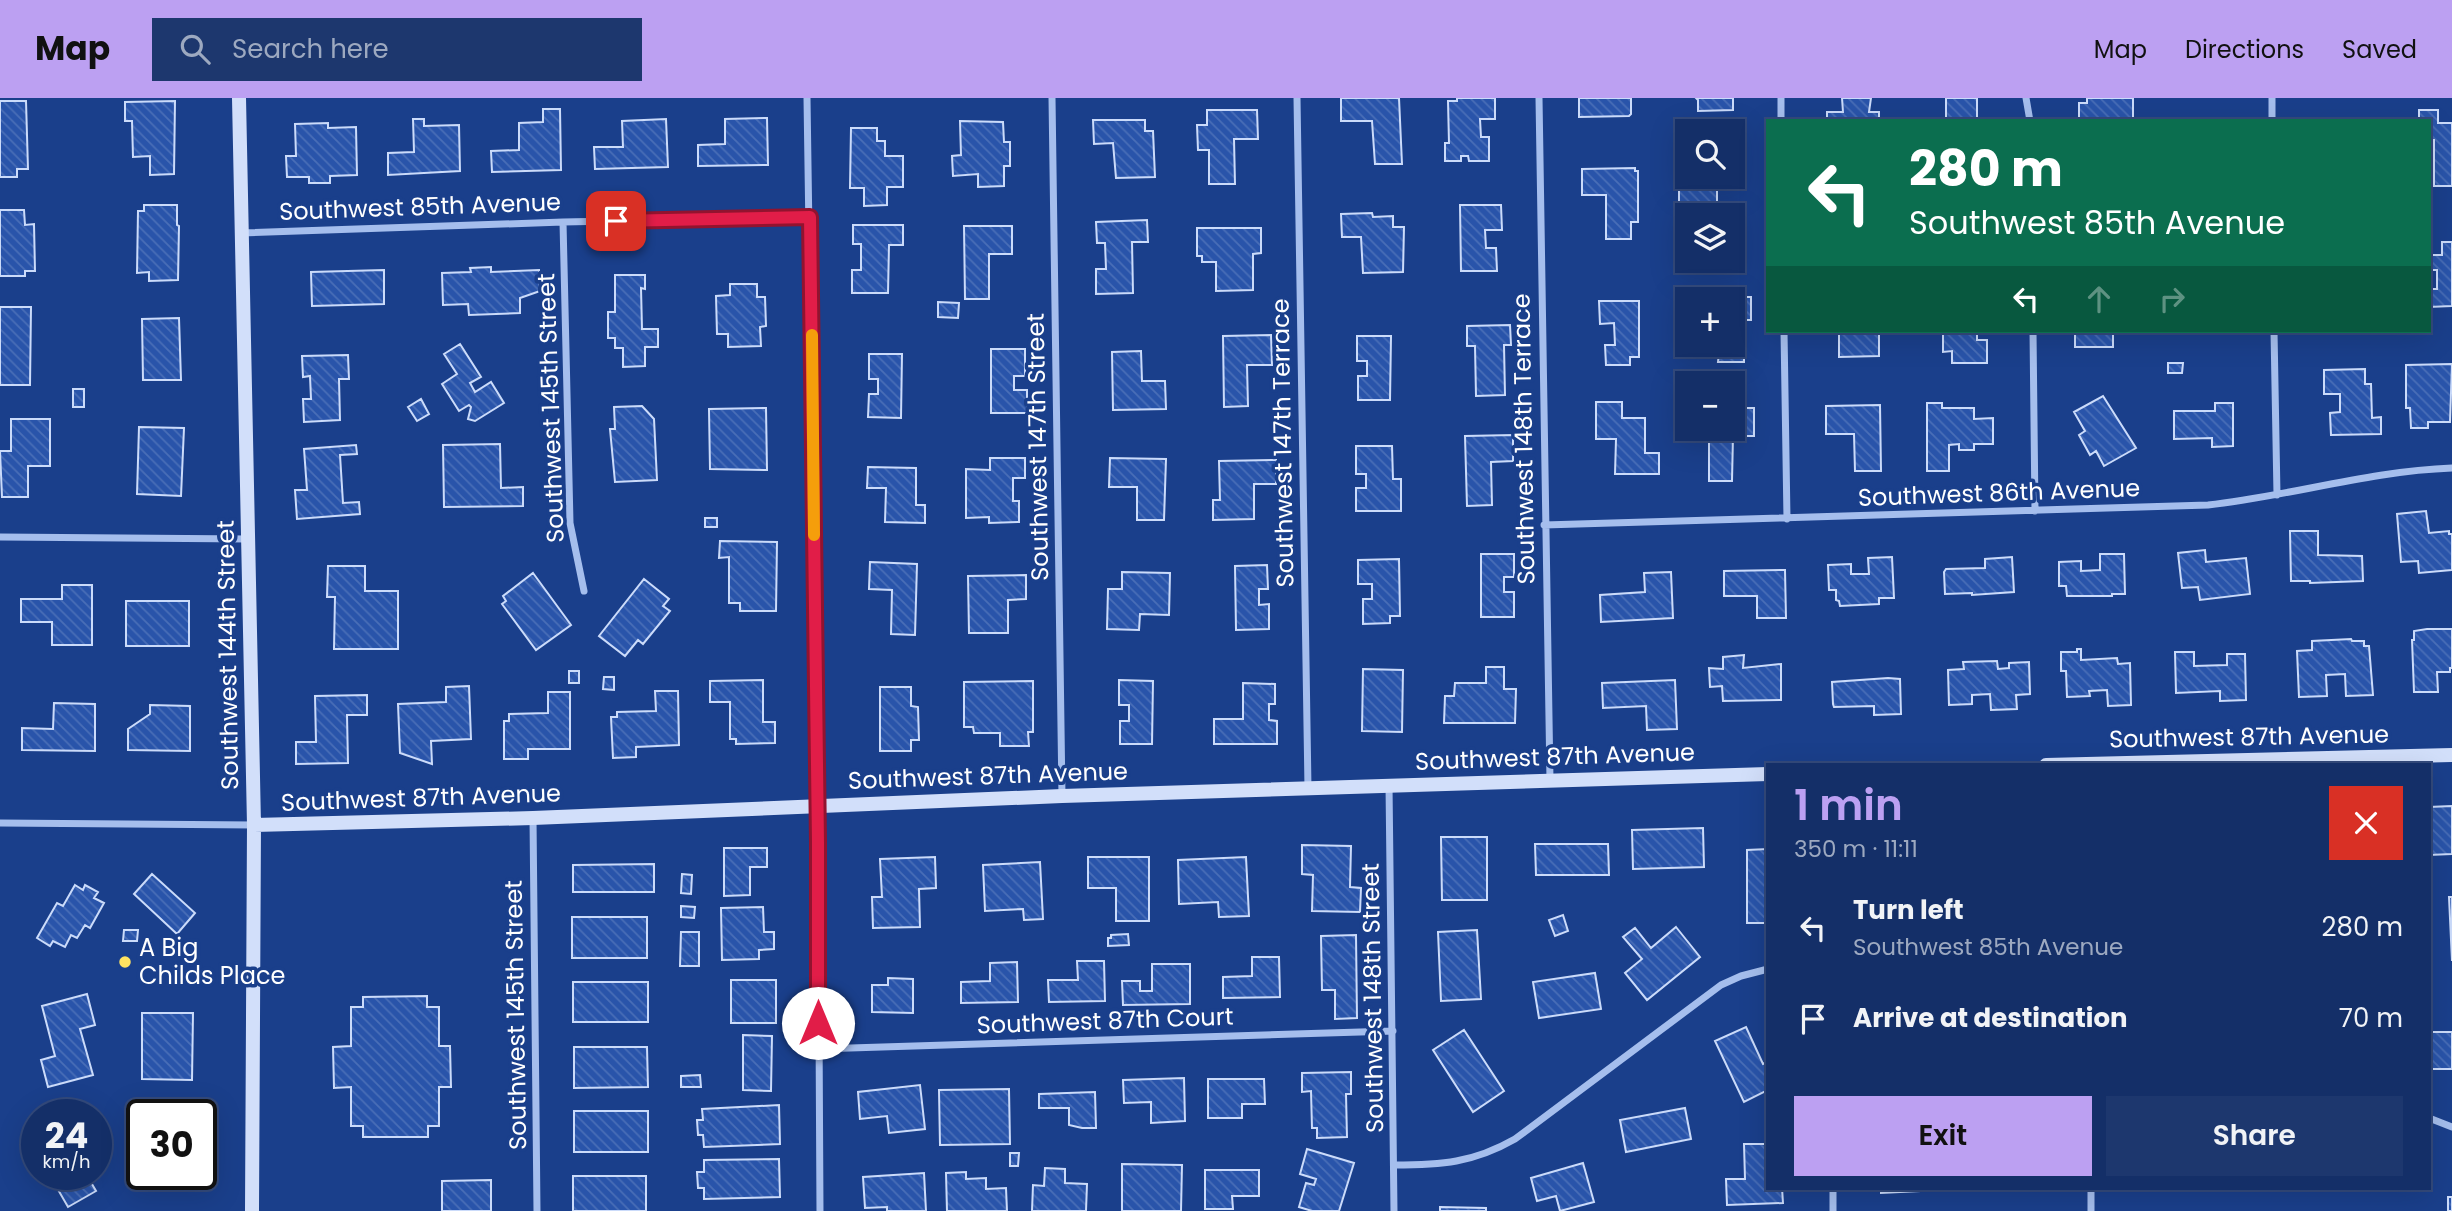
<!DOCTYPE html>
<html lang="en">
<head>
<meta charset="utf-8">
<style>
  :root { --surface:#142f68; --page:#1d376e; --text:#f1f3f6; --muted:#9da9c0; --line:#334a7c; --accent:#bca0f2 }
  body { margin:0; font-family:Poppins,sans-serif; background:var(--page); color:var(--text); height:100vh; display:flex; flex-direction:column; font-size:26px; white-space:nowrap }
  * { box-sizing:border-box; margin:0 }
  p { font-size:23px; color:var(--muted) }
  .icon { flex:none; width:38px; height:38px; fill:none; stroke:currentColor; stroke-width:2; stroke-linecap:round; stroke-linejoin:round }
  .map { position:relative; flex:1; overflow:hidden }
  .drawer { position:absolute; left:1766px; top:665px; width:665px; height:427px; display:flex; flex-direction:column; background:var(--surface); border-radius:0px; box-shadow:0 7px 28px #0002,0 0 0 2px var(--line) }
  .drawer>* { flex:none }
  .hud { position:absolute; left:1766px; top:21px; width:665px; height:214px; border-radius:0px; box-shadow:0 7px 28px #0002,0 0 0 2px var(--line); background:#0b6e4f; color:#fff; overflow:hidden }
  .tools { position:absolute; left:1675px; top:21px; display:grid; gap:14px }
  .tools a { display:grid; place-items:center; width:70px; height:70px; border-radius:0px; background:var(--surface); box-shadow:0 7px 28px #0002,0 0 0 2px var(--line); font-size:35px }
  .speed { position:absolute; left:21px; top:1001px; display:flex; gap:14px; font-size:35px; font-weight:700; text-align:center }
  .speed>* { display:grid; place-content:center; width:91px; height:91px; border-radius:50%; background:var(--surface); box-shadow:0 7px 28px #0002,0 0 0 2px var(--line); line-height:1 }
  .speed small { font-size:18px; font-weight:400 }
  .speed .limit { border:4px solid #111; border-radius:10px; background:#fff; color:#111 }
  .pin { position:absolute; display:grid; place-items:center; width:60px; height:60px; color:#fff; margin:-30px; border-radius:14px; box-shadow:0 4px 10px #0006 }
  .me { position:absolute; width:77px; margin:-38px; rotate:0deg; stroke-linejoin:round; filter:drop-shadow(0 0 5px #0008) }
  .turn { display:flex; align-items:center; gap:24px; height:147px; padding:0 28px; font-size:32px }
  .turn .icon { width:91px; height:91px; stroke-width:2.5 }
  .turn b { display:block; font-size:49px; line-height:60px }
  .lanes { display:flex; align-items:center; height:66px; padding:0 28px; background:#0003; justify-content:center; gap:35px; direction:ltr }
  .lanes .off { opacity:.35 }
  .round { display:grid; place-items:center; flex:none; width:74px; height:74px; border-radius:0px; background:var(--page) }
  .headline { display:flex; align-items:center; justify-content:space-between; height:119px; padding:0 28px }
  h1 { font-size:42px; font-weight:600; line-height:52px; color:var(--accent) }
  .primary-button { display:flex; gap:14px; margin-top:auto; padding:14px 28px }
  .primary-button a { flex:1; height:80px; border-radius:0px; background:var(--accent); color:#111; font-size:28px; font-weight:600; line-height:80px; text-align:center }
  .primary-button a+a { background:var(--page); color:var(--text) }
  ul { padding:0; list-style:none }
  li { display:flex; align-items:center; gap:21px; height:91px; padding:0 28px }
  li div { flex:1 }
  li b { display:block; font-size:26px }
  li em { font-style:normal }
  header { display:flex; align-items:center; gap:42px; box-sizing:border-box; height:98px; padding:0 35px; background:var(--accent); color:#111 }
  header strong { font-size:33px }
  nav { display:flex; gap:38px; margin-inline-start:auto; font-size:24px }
  .search { width:490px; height:63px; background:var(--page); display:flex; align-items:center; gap:18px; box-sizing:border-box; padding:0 24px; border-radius:0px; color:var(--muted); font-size:26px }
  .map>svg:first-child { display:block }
  .building { fill:url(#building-back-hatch); stroke:#cbdbfa; stroke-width:2 }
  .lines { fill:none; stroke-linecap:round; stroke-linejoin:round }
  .street { stroke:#a5beed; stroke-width:7 }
  .secondary { stroke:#d2dffa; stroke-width:14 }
  .route-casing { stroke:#92132f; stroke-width:18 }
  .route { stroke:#e11d48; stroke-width:12 }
  .slow { stroke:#f59e0b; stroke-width:12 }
  .poi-dot { fill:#ffe361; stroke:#1a3f8b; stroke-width:2.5 }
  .labels { text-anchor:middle; stroke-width:7; stroke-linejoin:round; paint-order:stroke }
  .street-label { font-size:24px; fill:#fff; stroke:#1a3f8b }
  .poi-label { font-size:24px; fill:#fff; stroke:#1a3f8b; text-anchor:start }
</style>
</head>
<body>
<header>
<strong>Map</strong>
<div class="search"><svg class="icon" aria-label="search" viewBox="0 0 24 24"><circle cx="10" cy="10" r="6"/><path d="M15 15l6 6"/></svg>Search here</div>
<nav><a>Map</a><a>Directions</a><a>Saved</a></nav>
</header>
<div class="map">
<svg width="2452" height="1113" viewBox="0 0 2452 1113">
  <defs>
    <pattern id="building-back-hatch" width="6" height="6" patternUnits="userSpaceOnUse" patternTransform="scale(1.75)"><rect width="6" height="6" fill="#2954aa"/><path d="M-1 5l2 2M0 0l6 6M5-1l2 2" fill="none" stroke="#496eb7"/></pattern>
  </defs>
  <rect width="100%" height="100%" fill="#1a3f8b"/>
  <path class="building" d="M1341,0h58l3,66h-27l-3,-43h-31z
    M1457,0h38v21h-15l1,18h8v24h-20l-1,-5h-7v5h-16v-18h4l-1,-42h9z
    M1579,0h52v16l-2,2 -50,1z
    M1696,0h37v12l-35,1v-11z
    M1842,0h29l-2,14h10v9h-52v-9h16z
    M1946,0h31v23h-31z
    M2087,0h46v23h-54v-18h8z
    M0,3h26l2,68h-11v8h-17z
    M175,3l-1,73 -24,1v-19l-17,1 -1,-36h-7v-19z
    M543,11h17l1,61 -69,2 -1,-21 28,-1v-27l24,-1z
    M1207,12h50l1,29h-24l1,45h-26v-34h-11l-1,-25h10z
    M2419,12h19v13h14v63h-18v-46h-5v-19h-10z
    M767,20l1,47 -70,1v-21l27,-1v-25z
    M413,21h11v7l35,-1 1,46 -72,4v-22l26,-1z
    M666,21l2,48 -73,2 -1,-22h29l-1,-26z
    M1093,22h52v11h8l2,46 -39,1 -3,-35 -19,1z
    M960,23l43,1 1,20h6v24h-6v20l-26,1v-13l-25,2 -1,-20 9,-1z
    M328,25v5l28,-1 1,48 -27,1v7h-21v-6h-22l-1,-21h10l-1,-32z
    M851,30h26v13h8v15h18v31h-16v18l-23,1v-18h-14z
    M1732,63h7v28l-22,1v25l-38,-2v-29h12v-7h41z
    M1635,70v3h3v51h-7v17h-25v-44h-24v-26z
    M144,107h33v20l2,1 -1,54 -29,1v-9l-12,1 1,-62h6z
    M1460,107h41l1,25h-17l1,18h10l1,23h-36z
    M0,112h24l1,15 9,-1 1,47h-10v5h-25z
    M1372,115l1,4 20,-1v11h11l-1,45 -40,1 -2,-36h-19l-1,-23z
    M1147,122l1,22h-16l1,51 -37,1v-25h10l-1,-26h-8l-1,-21z
    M853,127h50v20h-14l-1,48h-36v-23h9v-26h-8z
    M964,128h48v28h-23v45h-24z
    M1197,130h64v25l-8,1v36l-37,1v-29h-14v-6h-5z
    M2442,144h10v64l-23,1v-18h8v-19h-8v-15h13z
    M491,169v5l48,-2 1,21 -20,7v15l-51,2 -1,-11 -25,1 -1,-32 29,-1 -1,-4z
    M384,172v34l-72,2 -1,-34z
    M615,177h30v14l-4,-1 1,41h16v18h-13v19l-22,1v-19h-8v-10h-7v-26h7z
    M730,186h27v13h8l1,29 -6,1 1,19 -33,1v-13h-11l-1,-38 14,-1z
    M1711,199h40v23h-17v17h10v25h-26l1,-9h-9l1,-8h21v-46h-21z
    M1599,203h40v56h-9v8h-24l-1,-20h10l-1,-22 -14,1z
    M938,204l21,1 -1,15 -20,-1z
    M0,209h31l-1,78h-30z
    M179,220l2,62h-38l-1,-61z
    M1510,227l1,20h-7l1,50 -29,1 -1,-50h-8v-20z
    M1839,233h40v25l-40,1z
    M1943,233h34v9h10v23h-35v-12l-9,1z
    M2075,233h38v16h-38z
    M2181,233h26v2h-26z
    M1271,237l1,30h-25l1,41 -24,1 -1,-71z
    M1357,238h34l-1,64h-32v-24h9v-15h-10z
    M460,246l21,33 -11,6 5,9 16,-10 13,21 -29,18 -7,-2 3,-12 -2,-2 -10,6 -17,-27 15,-10 -13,-20z
    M991,251h34v27h-11v14h13v23h-36z
    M1141,253l1,30h23l1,28 -53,1 -1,-58z
    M869,256h33l-1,64 -33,-1 1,-23h9v-15h-9z
    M348,257l1,24h-10l1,41 -36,2 -1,-23h8l-1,-23 -7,1 -1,-21z
    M2168,265h15l-1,10h-14z
    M2452,266l-2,58h-22v6h-17l-1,-20h-4v-43z
    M2365,271v15h6l1,34 9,-1v17l-50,1 -1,-22 10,-1v-18h-16v-24z
    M73,291h11v18h-11z
    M2103,298l33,52 -32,18 -8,-15 -6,4 -11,-20 6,-4 -11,-19z
    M421,301l8,15 -12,7 -9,-14z
    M1596,304h26v16h23v35h14v21h-44l1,-35h-20z
    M1927,305h15v5h32v11l19,-1v26h-19v6h-15v-6l-10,1v26h-22z
    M2215,305h18v43l-21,1v-9l-38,1v-28h41z
    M1880,307l1,66h-26l-1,-37h-28v-28z
    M642,308l12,13 3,61 -42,2 -5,-53h5l-1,-22z
    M766,310l1,62 -57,-1 -1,-60z
    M1732,310h22v28h-21l-1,45h-23v-52h23z
    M11,321h39v47h-22v31h-26l-2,-46h11z
    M139,329l45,1 -3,68 -44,-2z
    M1513,337v26l-22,1 1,43 -25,1 -2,-70z
    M500,346l1,44 22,-1v19l-79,1 -1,-62z
    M356,347l1,9 -17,1 3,48 16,-1 1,12 -63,5 -2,-29h12l-3,-41z
    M1356,348h36l1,33h8v32h-45v-23h10v-14h-10z
    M990,360h35v20h-12v23h6v21l-30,1v-6l-23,1v-49l24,1z
    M1110,360l56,1 -2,61h-27v-33h-28z
    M1276,362v24h-22v35l-41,1v-20h7l-1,-39z
    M868,369l48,1v37h9v18l-40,-1 1,-34h-19z
    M2426,413l3,22 20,-2v3h3v36l-33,3 -1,-12 -17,1 -4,-48z
    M705,420h12v9h-12z
    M2290,433h28v24l44,1 1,25 -53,2v-2h-19z
    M720,443l57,1 -1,69h-36v-8h-11v-46l-10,1z
    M2205,452l1,12 40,-4 4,36 -50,6 -2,-13 -16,1 -4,-35z
    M1481,456h33v23h-10v15h10v25h-33z
    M2100,456h24l1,40h-13v2h-45l-1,-10h-7v-24l22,-1v10l19,-1z
    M1892,459l2,41h-15v6l-39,2 -1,-5 -3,-1v-10h-7l-1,-25 23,-1v10h18l-1,-16z
    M2012,459l2,35 -42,3v-2l-27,1 -1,-22 2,-3 39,-1v-9z
    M1399,461l1,57h-10v7l-27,1v-25h9v-15h-14v-24z
    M870,464l47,2 -2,71 -24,-1 1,-44 -23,-1z
    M1267,467l1,24h-9v16l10,-1v25l-33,1 -1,-64z
    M328,468h37v25h33v58h-64l1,-52h-8z
    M1785,472l1,48h-29v-22h-33v-25z
    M1122,474l48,1 -1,42 -29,-1 -1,16 -32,-1 1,-40h14z
    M1671,474l2,46 -72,4 -1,-27 45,-3 -1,-19z
    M533,475l38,52 -35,25 -34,-46 4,-3 -3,-5z
    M1026,477v24l-18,1v33h-39l-1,-57z
    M644,481l25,20 -6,7 7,5 -27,33 -5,-4 -13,16 -26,-20z
    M62,487h30v60h-40v-23h-31v-23h41z
    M126,503h63v45h-63z
    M2427,531h25v39h-2v4h-13l1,20h-24l-2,-52h2v-9z
    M2351,541l1,2h12v5h5l4,49 -27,1 -1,-22 -19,1 1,21 -28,1 -2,-46 15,-1v-9z
    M2077,551h4v11l36,-2 1,6 12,-1 1,42 -23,1 -1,-16 -18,1 1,5 -23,1 -1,-26h-5v-19h16z
    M2175,554h19v14l33,-1v-11h18l1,46 -26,1v-10l-44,2z
    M1744,557l-1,13 38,-4v36l-58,1 -1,-15 -12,1 -1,-19 14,1v-12z
    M1997,563l1,8 11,-1v-5l20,-1 1,32 -14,1 1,14 -26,1 -1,-16 -18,1v9l-23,1 -1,-35 16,-1 -1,-7z
    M1486,569h18v22h12l-1,34h-71l1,-27h9l1,-13h31z
    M1363,571l40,1 -1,62 -40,-1z
    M569,573h10v12h-10z
    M604,579h10v13l-11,-1z
    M1888,580l12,1 1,35 -27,1v-9l-40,1 -1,-3 -1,-22z
    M763,582v42h12v21l-39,1v-5h-6v-37h-20v-21z
    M1119,582l34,1 -1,63h-32v-23h9v-16h-10z
    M1675,582l2,49 -30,1 -1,-24 -43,2 -1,-25z
    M1033,583v51h-5l1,14h-29v-13h-26l-1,-6h-9v-45z
    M1243,585l32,1v20h-6v16l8,1v23h-63v-25h29z
    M469,588l2,53 -40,2 1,23 -32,-11 -2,-49 48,-2v-15z
    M880,589h31v19l7,1 1,33h-8v11h-31z
    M655,593h23l1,54 -43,2v10l-23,1 -2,-41h6v-5l39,-1z
    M548,594h22v57h-42v10h-24v-38h5v-7l39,-1z
    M367,597v20h-20l1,48 -52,1v-22h20l-1,-46z
    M54,605l41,1v47l-73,-1v-22l31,1z
    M150,607l40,1v45l-62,-1v-21l22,-15z
    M2452,708v48l-23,1v-48z
    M1703,730l1,39 -71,2 -1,-39z
    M1441,739h46v63h-45z
    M1535,746h73l1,31h-73z
    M1302,747l49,1 -1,41 11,1 -1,24 -48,-1 1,-36 -11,-1z
    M724,750h43v19h-17v28l-26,1z
    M1768,751v74h-21v-73z
    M935,759l1,31 -17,1 1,38 -47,1 -1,-31h10l-2,-38z
    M1088,759h61v64h-33v-33h-28z
    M1246,759l3,59 -30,1 -1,-15 -39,2 -1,-44z
    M1040,764l3,57 -19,1 -1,-11 -38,2 -2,-46z
    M654,766v28h-81v-27z
    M152,776l43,39 -18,21 -43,-40z
    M682,776l10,1 -1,19 -10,-1z
    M75,787l8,5 2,-5 13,7 -4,6 10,5 -14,25 -5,-3 -8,13 -6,-3 -6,12 -12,-6 -3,5 -13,-8 20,-35 6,3z
    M2449,799h3v64z
    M681,808l14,1 -1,11 -13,-1z
    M763,809l1,25h10v17l-15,1v9l-37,1 -1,-52z
    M1563,817l5,16 -13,5 -6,-16z
    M572,819h75v41h-75z
    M1676,829l24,30 -53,43 -22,-27 17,-14 -19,-22 12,-9 16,20z
    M124,832h14l-1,11h-14z
    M1477,832l4,69 -40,2 -3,-69z
    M681,834h18v34h-19z
    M1128,836l1,11 -21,1v-8h3v-3z
    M1356,837l1,83 -22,1v-29h-13l-1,-54z
    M1252,859h27l1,40 -57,1v-21l29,-1z
    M1077,863h27l1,40 -56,1 -1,-22h30z
    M1017,864l1,40 -57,1v-21l29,-1v-18z
    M1152,866h38v40l-67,1 -1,-24h18v10h12z
    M1595,875l6,36 -62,9 -6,-36z
    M888,880l25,1v34l-41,-1v-27h16z
    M731,882h45v43h-45z
    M573,884h75v40h-75z
    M87,896l8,31 -15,4 13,46 -45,12 -7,-27 14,-4 -13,-50z
    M427,898v11h12v39h11l1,41h-12v39h-11v11h-65v-11h-12v-39l-17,1 -1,-41 18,-1v-39h12v-10z
    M142,915h51l-1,67 -50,-1z
    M1746,929l17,37 5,-2v28l-24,12 -29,-61z
    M1464,932l40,61 -31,21 -40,-62z
    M2429,934h23v37h-23z
    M743,937l29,1 -1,55 -28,-1z
    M574,949h73l1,40 -74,1z
    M1351,974v22h-5l1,43 -30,1v-10h-5l-1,-37 -9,1v-19z
    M700,977l1,12h-20v-11z
    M1184,980l1,43 -34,2v-21l-27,1 -1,-23z
    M1208,981h56l1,25h-23v14h-34z
    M920,987l5,44 -36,4 -2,-17 -27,3 -2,-27z
    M1009,991l1,55 -70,1 -1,-55z
    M1095,994l1,36h-14l-13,-3v-17h-30v-14z
    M779,1007l1,39 -76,3 -1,-12h-5l-1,-15h6l-1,-11z
    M1685,1010l6,31 -65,13 -6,-32z
    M574,1013h74v41h-74z
    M1744,1046h24v44h14l1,15 -56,2 -1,-26h19z
    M1307,1051l47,14 -15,48h-27l-13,-4 7,-24 8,2 2,-6 -16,-5z
    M1010,1055h9l-1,13h-8z
    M779,1061l1,38 -76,2v-11h-6l-1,-16h7v-12z
    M1583,1065l11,39 -34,9 -4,-15 -19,5 -6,-23z
    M1122,1066l60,1 -1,46h-59z
    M1045,1070l20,1v14l22,1 -1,27h-54l1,-26 11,1z
    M1205,1072h54v26h-27l1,13h-28z
    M966,1074v7l20,-1v11l20,-1 1,23h-60l-1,-38z
    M924,1075l2,38h-39v-4l-22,1 -2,-31z
    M49,1076h37l10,17 -28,16z
    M172,1076h27v5l-26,4z
    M573,1078h73v35h-73z
    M491,1082v31h-49v-30z
    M1881,1090h39v3l-39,2z
    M2448,1099h4v14h-4z
    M1440,1109l46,1v3h-46z"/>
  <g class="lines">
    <path class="street" d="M807,0l11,744 2,369
      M1052,0l10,698
      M1297,0l11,690
      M1539,0l11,682
      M1781,0v23
      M2026,0l4,23
      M2272,0v23
      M563,124l7,301 14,68
      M242,135l321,-11 247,-5
      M1784,233l3,188
      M2033,233l2,180
      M2274,233l3,164
      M1544,427l664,-20c82,-9 161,-34 244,-37
      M0,439l248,2
      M1389,687l5,426
      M533,720l4,393
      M0,725l254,2
      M818,951l575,-18
      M2429,1020l23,9
      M1394,1067c47,0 79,-2 121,-26l206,-154 20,-9 27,-7
      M1833,1090v23
      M2091,1090v23"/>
    <path class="secondary" d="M239,0l15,727 -2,386
      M2046,667l406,-10
      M254,727l279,-7 529,-22 706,-22"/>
  </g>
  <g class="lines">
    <g class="route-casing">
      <path id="route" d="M616,123l194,-4 8,625v181"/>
    </g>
    <use href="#route" class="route"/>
    <path class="slow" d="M812,237l2,200"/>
  </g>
  <circle class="poi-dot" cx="125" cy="864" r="7"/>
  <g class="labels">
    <g class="street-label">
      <text transform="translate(420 109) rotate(-2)" y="8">Southwest 85th Avenue</text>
      <text transform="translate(551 310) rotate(-92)" y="8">Southwest 145th Street</text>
      <text transform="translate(1524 341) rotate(-91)" y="8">Southwest 148th Terrace</text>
      <text transform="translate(1283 345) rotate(-91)" y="8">Southwest 147th Terrace</text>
      <text transform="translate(1038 349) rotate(-91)" y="8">Southwest 147th Street</text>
      <text transform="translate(1999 395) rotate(-2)" y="8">Southwest 86th Avenue</text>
      <text transform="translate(228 557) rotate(-91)" y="8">Southwest 144th Street</text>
      <text transform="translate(2249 639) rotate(-1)" y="8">Southwest 87th Avenue</text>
      <text transform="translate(1555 659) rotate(-2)" y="8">Southwest 87th Avenue</text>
      <text transform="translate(988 678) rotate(-2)" y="8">Southwest 87th Avenue</text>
      <text transform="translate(421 700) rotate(-2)" y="8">Southwest 87th Avenue</text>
      <text transform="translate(1373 900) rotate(-91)" y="8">Southwest 148th Street</text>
      <text transform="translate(516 917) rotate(-91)" y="8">Southwest 145th Street</text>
      <text transform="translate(1105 923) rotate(-2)" y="8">Southwest 87th Court</text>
    </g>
    <g class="poi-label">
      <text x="139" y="858">A Big<tspan x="139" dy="28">Childs Place</tspan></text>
    </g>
  </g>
</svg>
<div class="tools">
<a><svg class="icon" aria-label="search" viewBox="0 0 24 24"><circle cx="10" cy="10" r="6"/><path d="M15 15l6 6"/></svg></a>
<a><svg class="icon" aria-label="layers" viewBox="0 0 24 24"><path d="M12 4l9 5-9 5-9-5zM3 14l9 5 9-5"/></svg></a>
<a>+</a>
<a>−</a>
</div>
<div class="speed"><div>24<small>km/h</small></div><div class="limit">30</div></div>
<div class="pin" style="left:616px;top:123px;background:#d93025"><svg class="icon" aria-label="arrive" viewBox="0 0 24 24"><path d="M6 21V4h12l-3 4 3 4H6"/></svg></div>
<svg class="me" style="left:818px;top:925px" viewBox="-20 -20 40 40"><circle r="19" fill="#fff"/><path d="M0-13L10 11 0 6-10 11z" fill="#e11d48"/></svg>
<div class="hud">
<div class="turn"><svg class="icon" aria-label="left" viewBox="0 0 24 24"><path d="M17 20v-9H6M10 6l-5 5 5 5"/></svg><div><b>280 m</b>Southwest 85th Avenue</div></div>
<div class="lanes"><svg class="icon" aria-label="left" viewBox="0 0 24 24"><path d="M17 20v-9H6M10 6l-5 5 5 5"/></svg><svg class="icon off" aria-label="ahead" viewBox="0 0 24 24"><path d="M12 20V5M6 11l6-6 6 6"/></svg><svg class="icon off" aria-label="right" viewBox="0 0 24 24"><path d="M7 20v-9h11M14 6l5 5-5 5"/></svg></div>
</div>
<section class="drawer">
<div class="headline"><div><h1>1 min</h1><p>350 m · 11:11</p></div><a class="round" style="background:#d93025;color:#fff"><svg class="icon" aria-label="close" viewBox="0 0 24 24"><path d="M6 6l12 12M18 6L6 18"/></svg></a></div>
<ul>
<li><svg class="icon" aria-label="left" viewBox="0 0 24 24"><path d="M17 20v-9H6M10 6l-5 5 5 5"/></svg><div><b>Turn left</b><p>Southwest 85th Avenue</p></div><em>280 m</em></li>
<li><svg class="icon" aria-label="arrive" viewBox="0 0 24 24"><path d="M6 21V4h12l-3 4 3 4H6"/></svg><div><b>Arrive at destination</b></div><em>70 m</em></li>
</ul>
<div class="primary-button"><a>Exit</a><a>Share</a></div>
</section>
</div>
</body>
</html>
